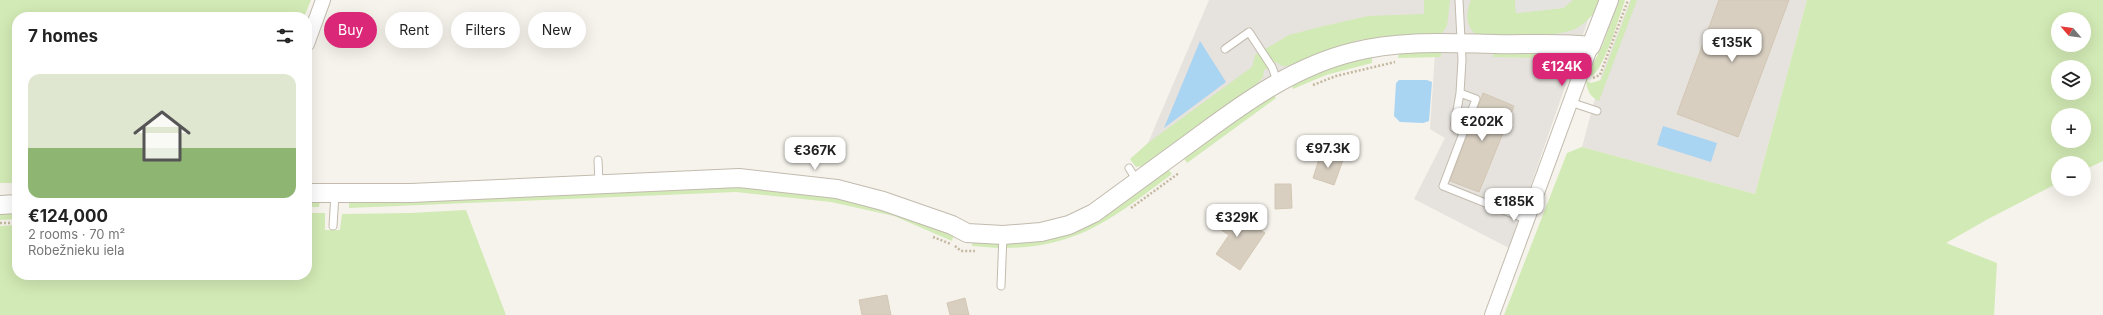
<!DOCTYPE html>
<meta charset="utf-8">
<style>
body{margin:0;font-family:Inter,sans-serif;background:#f2f2f2;color:#222;height:100vh;display:flex;flex-direction:column;font-size:15px;white-space:nowrap}
*{box-sizing:border-box;margin:0}
p{font-size:13px;color:#767676}
.icon{flex:none;width:22px;height:22px;fill:none;stroke:currentColor;stroke-width:2;stroke-linecap:round;stroke-linejoin:round}
.map{position:relative;flex:1;overflow:hidden}
.sheet{position:absolute;left:12px;top:12px;width:300px;height:268px;display:flex;flex-direction:column;background:#fff;border-radius:16px;box-shadow:0 4px 16px #0002}
.sheet>*{flex:none}
.banner{position:absolute;left:324px;top:12px;width:380px;height:36px;display:flex;gap:8px}
.needle{width:26px;rotate:298deg}
.controls{position:absolute;left:2051px;top:12px;display:grid;gap:8px}
.controls a{display:grid;place-items:center;width:40px;height:40px;border-radius:50%;background:#fff;box-shadow:0 4px 16px #0002;font-size:20px}
.price{position:absolute;translate:-50% -34px;padding:0 9px;border-radius:8px;background:#fff;color:#222;font-size:13px;line-height:26px;filter:drop-shadow(0 1px 2px #0008)}
.price::after{content:'';position:absolute;left:50%;top:24px;width:12px;height:9px;margin-left:-6px;background:inherit;clip-path:polygon(0 0,100% 0,50% 100%)}
.price.on{background:#db2777;color:#fff}
ul{padding:0;list-style:none}
li{display:grid;align-content:center;gap:8px;height:212px;padding:0 16px}
li span{display:grid;place-items:center;height:124px;border-radius:12px;color:#555}
li>.icon{margin-inline-start:auto}
span .icon{width:72px;height:72px;fill:#fffc;stroke-width:1}
li b{font-size:17px}
h2{display:flex;justify-content:space-between;align-items:center;height:48px;padding:0 16px;font-size:17px}
.tag{padding:0 14px;border-radius:18px;background:#fff;box-shadow:0 4px 16px #0002;font-size:14px;line-height:36px}
.tag.on{background:#db2777;color:#fff}
.map>svg:first-child{display:block}
.industrial{fill:#e6e2dd}
.green{fill:#d2eab5;fill-rule:evenodd}
.parking{fill:#e5e3e0}
.water{fill:#a9d4f2}
.building{fill:#d8cfc1;stroke:#d3c7b4}
.lines{fill:none;stroke-linecap:round;stroke-linejoin:round}
.service-casing{stroke:#c2bbae;stroke-width:9}
.minor-casing{stroke:#c2bbae;stroke-width:16}
.tertiary-casing{stroke:#c2bbae;stroke-width:20}
.path{stroke:#c4b79f;stroke-width:2.5;stroke-dasharray:2 2;stroke-linecap:butt}
.service{stroke:#fff;stroke-width:7}
.minor{stroke:#fff;stroke-width:14}
.tertiary{stroke:#fff;stroke-width:18}
</style>
<div class="map">
<svg width="2103" height="315" viewBox="0 0 2103 315">
<rect width="100%" height="100%" fill="#f6f3ec"/>
<path class="industrial" d="M1209 0H1595L1509 248 1414 199 1445 138 1430 129 1436 37 1344 48 1285 68 1259 84 1151 162 1148 143Z
M1630 0H1807L1755 194 1582 147 1601 76Z"/>
<path class="green" d="M0 0H311L304 17H17V183H0Z
M1424 0H1450L1447 26 1442 33 1436 35H1412L1358 40 1288 66H1282L1276 62 1272 67 1264 70 1263 77 1257 84 1142 166 1136 167 1130 159 1148 143 1252 67 1255 55 1289 35 1324 26 1368 16 1424 14Z
M1471 0H1515L1516 13 1563 8 1573 0H1601C1597 12 1586 23 1575 29 1554 38 1504 36 1480 37 1465 28 1465 15 1471 0Z
M1619 0H1625C1620 15 1604 69 1592 76L1588 74 1603 44Z
M1631 0H1637L1599 101C1590 97 1587 90 1586 81L1591 83 1601 80Z
M1807 0H2103V161L2084 170V163H2058V183L1988 219 1946 243 1997 263 1994 315H1504L1567 153 1582 147 1755 194ZM2058 19H2084V45H2058ZM2058 67H2084V93H2058ZM2058 115H2084V141H2058Z
M1441 51V57L1398 58 1399 53Z
M1493 51 1563 54 1570 56 1574 66 1573 69 1545 58 1493 57Z
M1372 56V63L1326 75 1293 89 1291 84 1333 67Z
M1273 93 1276 98 1187 163 1183 157Z
M1168 169 1172 174C1115 216 1081 247 1006 248L1007 242H1024Z
M741 185 850 199 954 234 952 241 894 216 831 202 736 192 349 208V201Z
M307 200 320 201 319 207H307Z
M466 210 506 315H0V226L17 225V275H307V213H325V230H340L342 214 411 213Z
M17 213V219L0 220V214Z
M973 240 998 242V248L972 246Z"/>
<path class="parking" d="M1524 0H1573L1563 8 1516 13 1515 1Z"/>
<path class="water" d="M1200 41 1226 82 1164 128Z
M1427 80 1432 82 1429 121 1423 123 1400 122 1394 116 1396 83 1399 80Z
M1663 126 1717 143 1711 162 1657 145Z"/>
<path class="building" d="M1719 0H1789L1738 137 1677 114Z
M1483 93 1514 106 1479 192 1450 181Z
M1321 153 1343 160 1334 185 1313 178Z
M1275 184H1291L1292 208 1275 209Z
M1224 206 1265 233 1240 270 1216 254 1229 235 1212 224Z
M887 295 891 315H862L859 300Z
M965 298 969 315H950L947 303Z"/>
<g class="lines">
<g class="service-casing">
<path id="service" d="M1459 0 1462 60 1460 93 1454 128 1463 131
M1225 49 1249 32 1272 67 1278 83
M1460 93 1476 99 1443 186 1528 220
M1570 102 1597 111
M598 160 599 183
M1129 168 1137 181
M333 226 335 194
M1001 286 1003 235"/>
</g>
<g class="minor-casing">
<path id="minor" d="M307 44 323 0
M1492 315 1591 46"/>
</g>
<g class="tertiary-casing">
<path id="tertiary" d="M307 193H411L739 178 837 189 883 201 952 225 967 233 1003 235 1041 232 1069 225 1094 213C1130 187 1166 160 1202 134 1248 100 1296 66 1353 52 1399 40 1448 43 1495 44 1527 45 1559 42 1591 46L1609 0
M0 205 17 204"/>
</g>
<path class="path" d="M1540 61 1567 70
M1593 78 1600 75 1628 0
M1313 85 1336 76 1395 62
M1131 208 1179 173
M0 223H17
M933 237 951 244
M955 246 961 251H975"/>
<use href="#service" class="service"/>
<use href="#minor" class="minor"/>
<use href="#tertiary" class="tertiary"/>
</g>
</svg>
<div class="controls">
<a><svg class="needle" viewBox="-14 -14 28 28"><path d="M0-13l5 13h-10z" fill="#e53935"/><path d="M0 13l5-13h-10z" fill="#767676"/></svg></a>
<a><svg class="icon" aria-label="layers" viewBox="0 0 24 24"><path d="M12 4l9 5-9 5-9-5zM3 14l9 5 9-5"/></svg></a>
<a>+</a>
<a>−</a>
</div>
<b class="price" style="left:1732px;top:63px">€135K</b>
<b class="price on" style="left:1562px;top:87px">€124K</b>
<b class="price" style="left:1482px;top:142px">€202K</b>
<b class="price" style="left:1328px;top:169px">€97.3K</b>
<b class="price" style="left:815px;top:171px">€367K</b>
<b class="price" style="left:1514px;top:222px">€185K</b>
<b class="price" style="left:1237px;top:238px">€329K</b>
<div class="banner">
<a class="tag on">Buy</a>
<a class="tag">Rent</a>
<a class="tag">Filters</a>
<a class="tag">New</a>
</div>
<section class="sheet">
<h2>7 homes<svg class="icon" aria-label="filters" viewBox="0 0 24 24"><path d="M4 7h16M4 17h16"/><circle cx="9" cy="7" r="2"/><circle cx="15" cy="17" r="2"/></svg></h2>
<ul>
<li><span style="background:linear-gradient(#dfe7d0 60%,#8fb573 0)"><svg class="icon" aria-label="home" viewBox="0 0 24 24"><path d="M3 11l9-7 9 7M6 9v11h12V9"/></svg></span><div><b>€124,000</b><p>2 rooms · 70 m²</p><p>Robežnieku iela</p></div></li>
</ul>
</section>
</div>
